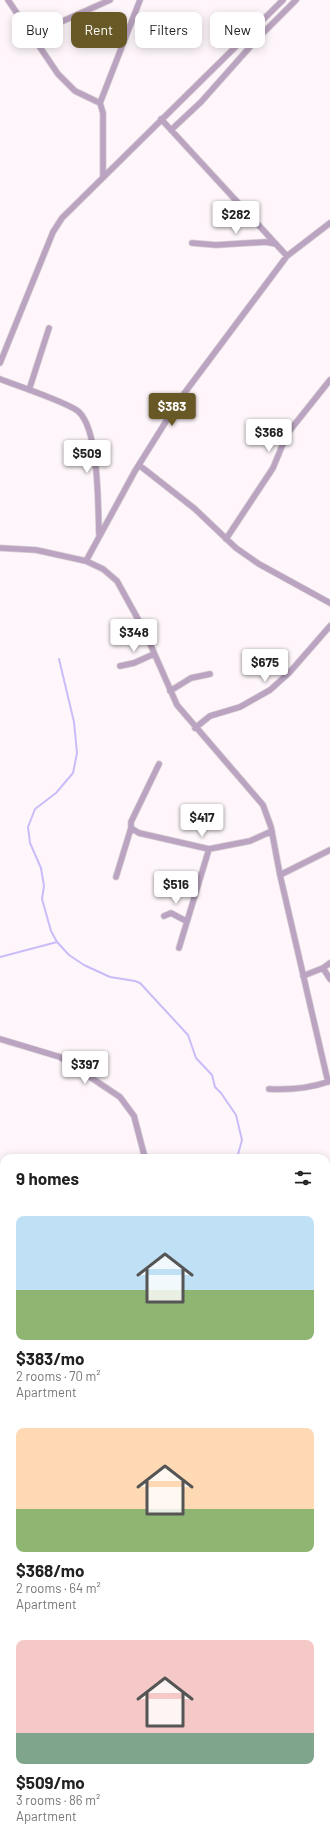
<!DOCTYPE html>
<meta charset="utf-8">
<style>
body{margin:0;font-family:Barlow,sans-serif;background:#f6f6f6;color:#222;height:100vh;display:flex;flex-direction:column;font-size:15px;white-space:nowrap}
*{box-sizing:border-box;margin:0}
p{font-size:13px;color:#767676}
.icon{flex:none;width:22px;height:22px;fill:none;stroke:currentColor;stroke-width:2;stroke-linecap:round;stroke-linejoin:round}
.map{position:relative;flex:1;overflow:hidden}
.drawer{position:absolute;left:0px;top:1154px;width:330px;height:692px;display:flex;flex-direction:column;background:#fff;border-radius:12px 12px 0 0;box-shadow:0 2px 10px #0003}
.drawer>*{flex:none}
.hud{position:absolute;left:12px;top:12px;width:306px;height:36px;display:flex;gap:8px}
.price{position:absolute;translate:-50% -34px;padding:0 9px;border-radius:4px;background:#fff;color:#222;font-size:13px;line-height:26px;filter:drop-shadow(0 1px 2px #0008)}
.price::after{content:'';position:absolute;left:50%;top:24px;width:12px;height:9px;margin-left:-6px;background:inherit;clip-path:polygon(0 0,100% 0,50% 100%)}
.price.on{background:#675825;color:#fff}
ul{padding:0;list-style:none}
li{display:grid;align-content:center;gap:8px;height:212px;padding:0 16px}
li span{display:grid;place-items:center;height:124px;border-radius:8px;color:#555}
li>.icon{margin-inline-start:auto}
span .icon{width:72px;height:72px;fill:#fffc;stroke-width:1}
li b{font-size:17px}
h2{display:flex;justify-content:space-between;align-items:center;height:48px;padding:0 16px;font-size:17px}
.chip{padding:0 14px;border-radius:8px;background:#fff;box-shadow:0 2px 10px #0003;font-size:14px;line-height:36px}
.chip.on{background:#675825;color:#fff}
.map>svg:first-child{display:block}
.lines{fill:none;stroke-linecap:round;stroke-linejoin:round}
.stream{stroke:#ccbbf9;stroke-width:2}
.street-casing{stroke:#d8d0d4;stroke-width:7}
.street{stroke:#bba4c1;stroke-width:5.5}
</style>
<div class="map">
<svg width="330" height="1846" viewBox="0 0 330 1846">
<rect width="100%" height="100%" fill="#fef6fa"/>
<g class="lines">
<path class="stream" d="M59 659 74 722 77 753 73 773 56 793 35 809 28 827 30 843 41 868 44 886 42 899 51 931 57 942 69 955 84 965 110 977 135 981 140 983 188 1035 196 1058 212 1075 215 1087 221 1093 236 1115 242 1140 237 1158
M0 957 57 942
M326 1222H330
M0 1620 4 1617"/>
<g class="street-casing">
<path id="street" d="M8 0 58 74 75 91 100 103
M23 24 40 26 54 25 110 0
M161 119 287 256
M171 130 201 102 257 39 296 0
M103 176V113L100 103 140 0
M192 243 216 245 266 242 276 244
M0 363 53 232 62 218 283 0
M0 379C15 385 70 403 79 412 99 431 98 506 99 534
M29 390 49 328
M139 465 195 509 236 548 259 564 330 603
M226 539 273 468 287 434 330 380
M0 548 36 550 86 561 135 471 180 399 287 256 330 223
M86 561 103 569 117 581 144 630 177 705 263 805 271 827 280 875
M120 666 134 663 154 654
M170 691 191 678 210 674
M195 728 210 716 240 707 270 690 289 673 330 626
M131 828 139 833 209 849 250 841 272 831
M116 877 131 828V822L159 764
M164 916 171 913 186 921
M179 948 209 849
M323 968 330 979
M303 976 323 968 330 963
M0 1039 60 1057 120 1097 134 1116 145 1158
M328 1082 280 875 330 850
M269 1089C289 1090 311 1088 330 1081
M0 1278 4 1280
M326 1335 330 1334
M0 1438 4 1439
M326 1688 330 1690
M180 1846 182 1842"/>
</g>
<use href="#street" class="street"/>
</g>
</svg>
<b class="price" style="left:236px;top:235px">$282</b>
<b class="price on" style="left:172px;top:427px">$383</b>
<b class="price" style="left:269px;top:453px">$368</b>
<b class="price" style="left:87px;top:474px">$509</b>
<b class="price" style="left:134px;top:653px">$348</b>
<b class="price" style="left:265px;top:683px">$675</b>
<b class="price" style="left:202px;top:838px">$417</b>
<b class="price" style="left:176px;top:905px">$516</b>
<b class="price" style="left:85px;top:1085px">$397</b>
<div class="hud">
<a class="chip">Buy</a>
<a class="chip on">Rent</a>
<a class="chip">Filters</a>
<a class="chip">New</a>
</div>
<section class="drawer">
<h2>9 homes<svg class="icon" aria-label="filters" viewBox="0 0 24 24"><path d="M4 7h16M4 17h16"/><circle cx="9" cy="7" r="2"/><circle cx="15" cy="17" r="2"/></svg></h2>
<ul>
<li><span style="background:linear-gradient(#bfe0f5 60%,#8fb573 0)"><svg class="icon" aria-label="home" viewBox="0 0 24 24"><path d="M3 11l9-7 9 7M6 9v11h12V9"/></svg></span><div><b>$383/mo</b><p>2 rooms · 70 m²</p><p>Apartment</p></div></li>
<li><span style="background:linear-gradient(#ffd9b3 65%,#8fb573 0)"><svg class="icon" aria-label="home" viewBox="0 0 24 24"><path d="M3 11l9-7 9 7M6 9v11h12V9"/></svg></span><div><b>$368/mo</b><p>2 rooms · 64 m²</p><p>Apartment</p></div></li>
<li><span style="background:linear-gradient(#f6c9c9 75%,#7fa58c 0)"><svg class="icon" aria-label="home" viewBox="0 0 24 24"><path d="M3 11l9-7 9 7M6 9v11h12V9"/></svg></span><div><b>$509/mo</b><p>3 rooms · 86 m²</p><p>Apartment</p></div></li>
</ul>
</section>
</div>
